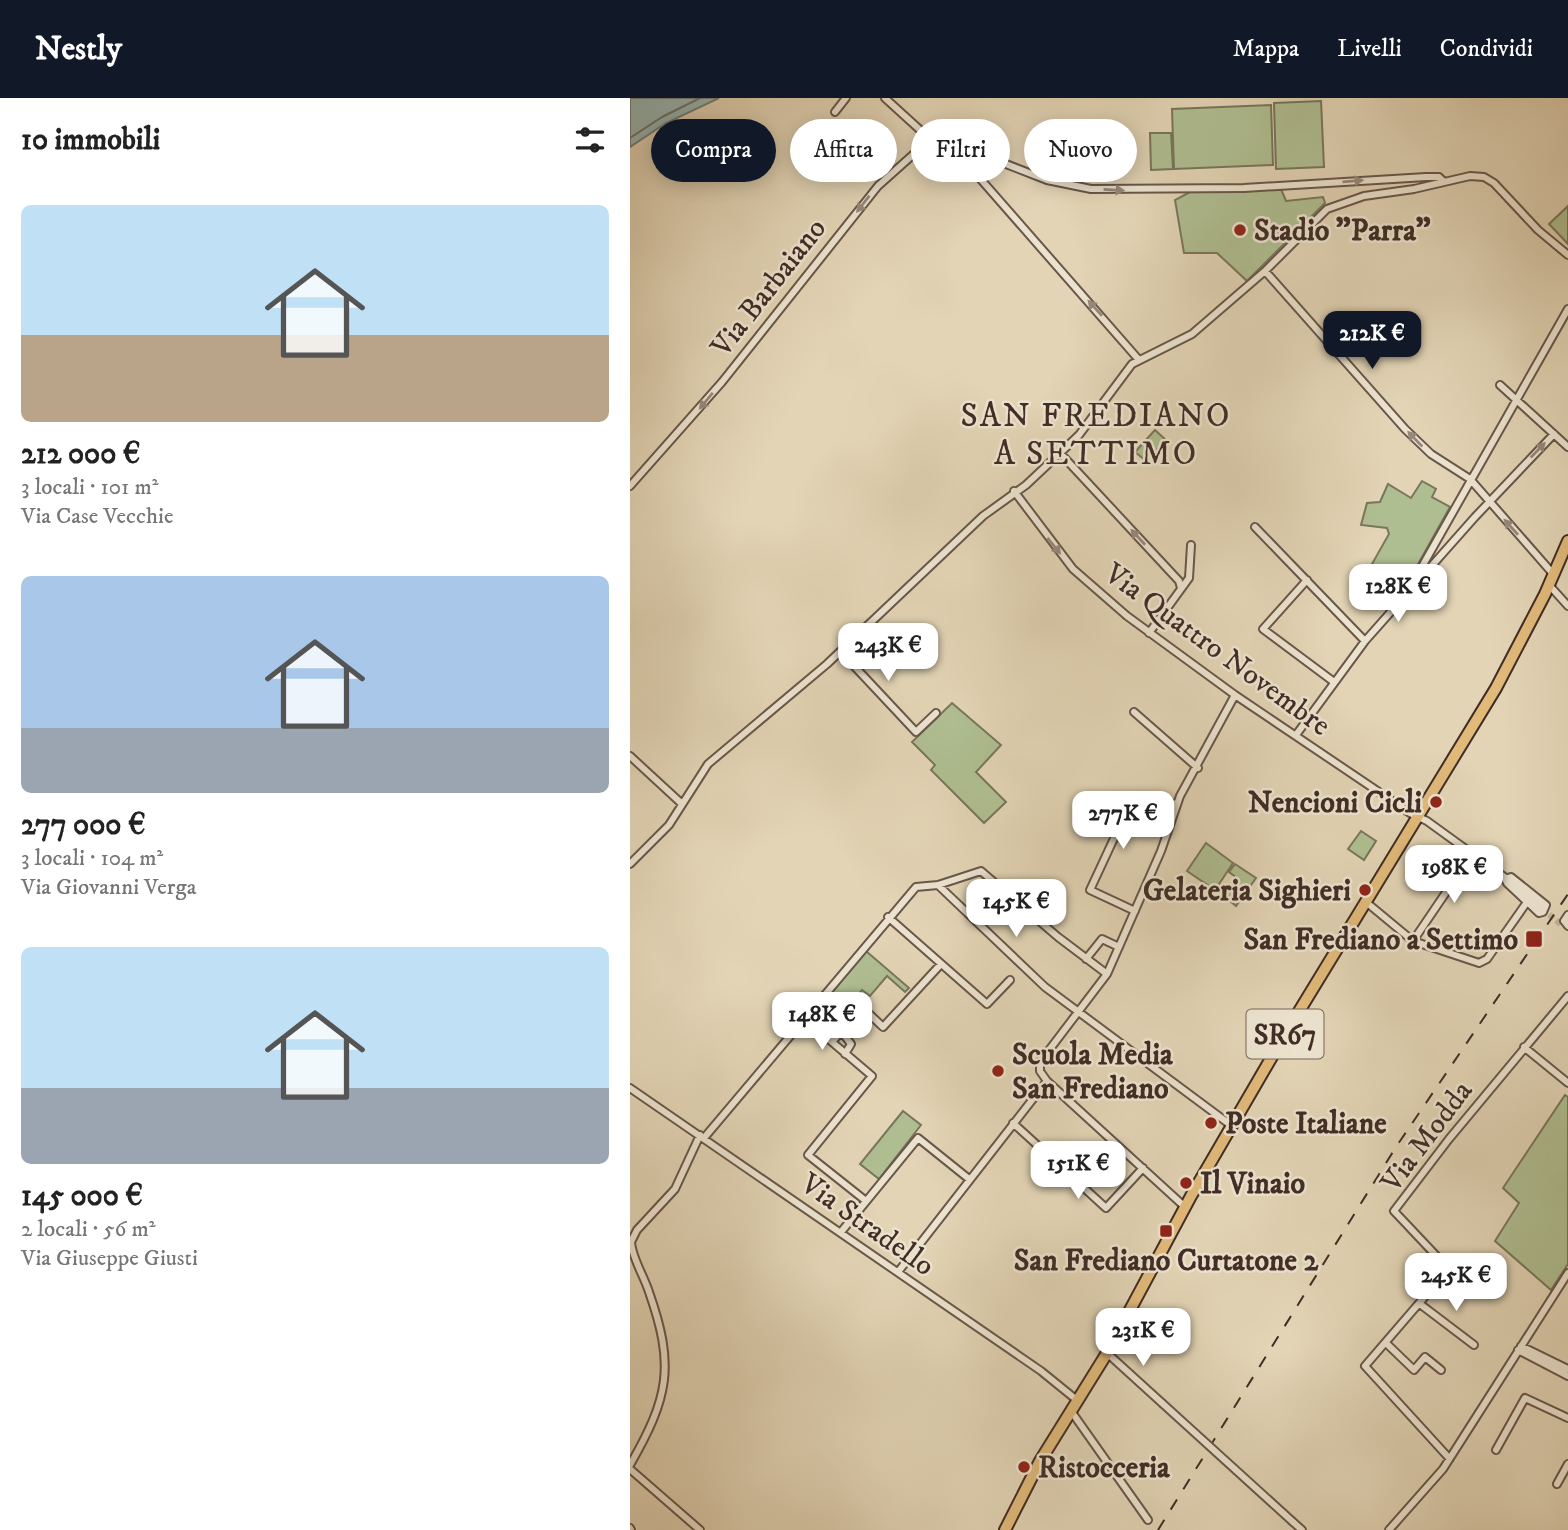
<!DOCTYPE html>
<html lang="it">
<meta charset="utf-8">
<style>
body{margin:0;font-family:"IM FELL DW Pica",serif;background:#f6f6f6;color:#222;height:100vh;display:flex;flex-direction:column;font-size:26px;white-space:nowrap}
*{box-sizing:border-box;margin:0}
p{font-size:23px;color:#767676}
.icon{flex:none;width:38px;height:38px;fill:none;stroke:currentColor;stroke-width:2;stroke-linecap:round;stroke-linejoin:round}
.map{position:relative;flex:1;overflow:hidden}
.panel{display:flex;flex-direction:column;background:#fff;width:630px}
.panel>*{flex:none}
.guide{position:absolute;left:21px;top:21px;width:665px;height:63px;display:flex;gap:14px}
.price{position:absolute;translate:-50% -60px;padding:0 16px;border-radius:14px;background:#fff;color:#222;font-size:23px;line-height:46px;filter:drop-shadow(0 2px 4px #0008)}
.price::after{content:'';position:absolute;left:50%;top:42px;width:21px;height:16px;margin-left:-10px;background:inherit;clip-path:polygon(0 0,100% 0,50% 100%)}
.price.on{background:#111827;color:#fff}
ul{padding:0;list-style:none}
li{display:grid;align-content:center;gap:14px;height:371px;padding:0 21px}
li span{display:grid;place-items:center;height:217px;border-radius:10px;color:#555}
li>.icon{margin-inline-start:auto}
span .icon{width:126px;height:126px;fill:#fffc;stroke-width:1}
li b{font-size:30px}
h2{display:flex;justify-content:space-between;align-items:center;height:84px;padding:0 21px;font-size:30px}
.pill{padding:0 24px;border-radius:32px;background:#fff;box-shadow:0 4px 18px #0003;font-size:24px;line-height:63px}
.pill.on{background:#111827;color:#fff}
header{display:flex;align-items:center;gap:42px;box-sizing:border-box;height:98px;padding:0 35px;background:#111827;color:#fff}
header strong{font-size:33px}
nav{display:flex;gap:38px;margin-inline-start:auto;font-size:24px}
main{display:flex;flex:1;min-height:0}
.map>svg:first-child{display:block}
.green{fill:#afbe91;stroke:#78765c;stroke-width:2}
.water{fill:#96b7b5;stroke:#74807c;stroke-width:2}
.lines{fill:none;stroke-linecap:round;stroke-linejoin:round}
.shore{stroke:#6b726e;stroke-width:2}
.minor-tunnel{stroke:#c2b398;stroke-width:6;stroke-dasharray:6 3;stroke-linecap:butt}
.minor-casing{stroke:#68574a;stroke-width:10}
.primary-casing{stroke:#402d26;stroke-width:14}
.minor{stroke:#ece3cf;stroke-width:6}
.primary{stroke:#e1ba7a;stroke-width:10}
.rail{stroke:#402d26;stroke-width:2;stroke-dasharray:12 12;stroke-linecap:butt}
.minor-bridge-casing{stroke:#68574a;stroke-width:10;stroke-linecap:butt}
.minor-bridge{stroke:#ece3cf;stroke-width:6}
.oneway{fill:#96887a}
.poi-dot{fill:#8f2418;stroke:#ece3cf;stroke-width:2.5}
.labels{text-anchor:middle;stroke-width:5;stroke-linejoin:round;paint-order:stroke}
.shield{fill:#ece3cf;stroke:#746459;stroke-width:2}
.shield-label{font-size:28px;font-weight:bold;fill:#402d26}
.poi-label{font-size:30px;font-weight:bold;fill:#402d26;stroke:#ece3cf;text-anchor:start}
.street-label{font-size:30px;fill:#402d26;stroke:#ece3cf}
.quarter-label{font-size:33px;letter-spacing:2px;fill:#402d26;stroke:#ece3cf}
</style>
<header>
<strong>Nestly</strong>
<nav><a>Mappa</a><a>Livelli</a><a>Condividi</a></nav>
</header>
<main>
<section class="panel">
<h2>10 immobili<svg class="icon" aria-label="filters" viewBox="0 0 24 24"><path d="M4 7h16M4 17h16"/><circle cx="9" cy="7" r="2"/><circle cx="15" cy="17" r="2"/></svg></h2>
<ul>
<li><span style="background:linear-gradient(#bfe0f5 60%,#b9a48a 0)"><svg class="icon" aria-label="home" viewBox="0 0 24 24"><path d="M3 11l9-7 9 7M6 9v11h12V9"/></svg></span><div><b>212 000 €</b><p>3 locali · 101 m²</p><p>Via Case Vecchie</p></div></li>
<li><span style="background:linear-gradient(#a9c7e8 70%,#9aa5b1 0)"><svg class="icon" aria-label="home" viewBox="0 0 24 24"><path d="M3 11l9-7 9 7M6 9v11h12V9"/></svg></span><div><b>277 000 €</b><p>3 locali · 104 m²</p><p>Via Giovanni Verga</p></div></li>
<li><span style="background:linear-gradient(#bfe0f5 65%,#9aa5b1 0)"><svg class="icon" aria-label="home" viewBox="0 0 24 24"><path d="M3 11l9-7 9 7M6 9v11h12V9"/></svg></span><div><b>145 000 €</b><p>2 locali · 56 m²</p><p>Via Giuseppe Giusti</p></div></li>
</ul>
</section>
<div class="map">
<svg width="938" height="1432" viewBox="0 0 938 1432">
<rect width="100%" height="100%" fill="#e2d4b5"/>
<filter id="stains"><feTurbulence type="fractalNoise" baseFrequency=".00286" numOctaves="4"/><feColorMatrix values="0 0 0 0 .2 0 0 0 0 .09 0 0 0 0 .02 0 0 0 .5 -.17"/></filter>
<radialGradient id="worn" r=".72"><stop offset=".6" stop-color="#630" stop-opacity="0"/><stop offset="1" stop-color="#630" stop-opacity=".3"/></radialGradient>
<path class="green" d="M691 3 694 69 646 71 644 5Z
M641 7 643 67 544 71 542 11Z
M520 35H541L543 71 521 72Z
M651 91 656 103 693 99 695 105 617 183 587 155H554L545 102 560 94Z
M938 108V146L919 126Z
M525 332 536 342 516 363 505 354Z
M792 383 806 391 802 399 820 409 778 484 760 475 756 483 738 473 759 436 757 430 731 427 737 405 750 404 758 386 781 400Z
M322 605 371 647 346 674 376 704 354 725 301 672 305 667 282 644Z
M731 733 746 743 734 762 718 751Z
M576 745 603 765 585 792 557 773Z
M605 766 626 780 606 808 594 798 607 780 599 774Z
M236 853 279 890 275 894 257 878 240 898 232 892 206 923 210 926 201 937 181 919Z
M935 997 938 999V1166L921 1192 865 1143 889 1105 873 1090Z
M273 1013 291 1027 249 1081 230 1066Z"/>
<path class="water" d="M0 0H89L36 25 0 49Z"/>
<g class="lines">
<path class="shore" d="M0 40 32 19 70 0"/>
<path class="minor-tunnel" d="M912 811 933 828"/>
<g class="minor-casing">
<path id="minor" d="M255 0 300 41 340 69 509 262
M205 14 216 0
M296 35 417 82 461 91 614 90 796 79H809L814 84
M635 173 775 331 801 356 840 381 924 477
M870 287 938 349
M430 355 549 483 551 490
M0 388 92 284 248 88 295 46 323 57
M384 393 443 471 497 518 605 597 780 715 797 723 884 786 912 811
M625 429 735 543
M785 481 938 211
M677 482 633 531 704 584
M919 487 938 508
M519 535 559 480 561 447
M211 554 286 634 306 615
M504 614 568 670
M666 637 735 543 845 419 924 336
M0 658 51 705
M0 766 39 727 78 666 197 566 353 418 396 387 430 355 449 337 502 266 562 236 635 173 697 111 734 98 784 91 840 78 854 79 864 85 908 132 938 157
M881 779 916 807 913 814 909 815 877 785 875 781Z
M308 787 415 889 602 1028
M736 804 783 843 849 865 857 861 897 804
M505 813 460 792 493 721 547 705
M938 817 934 823 938 828
M258 819 357 906 380 882
M783 843 842 756
M456 861 472 841 489 849
M174 920 202 944 232 909 253 929 311 866
M211 933 221 946 215 956
M202 944 242 978 178 1057 236 1103
M894 949 938 985
M417 983 555 1109
M0 990 411 1273 448 1303
M383 1025 476 1110 513 1070
M74 1040 286 789 308 787 351 773 428 839 477 876
M211 1134 288 1040 339 1081
M268 1174 417 983 410 973V964L477 876 531 753 550 698 605 597
M790 1206 844 1247
M756 1245 784 1272 795 1259 811 1272
M891 1248 938 1271
M888 1252 938 1278
M477 1255 532 1305
M441 1313 518 1422
M866 1352 895 1300 938 1320
M819 1360 735 1268 816 1174 814 1166 764 1113 819 1041 938 898
M0 1367C39 1299 45 1268 19 1194 14 1178 2 1160 1 1144L7 1132 45 1091 70 1037
M0 1371 70 1432
M927 1386 938 1366
M663 1424 672 1432
M0 1430 1 1432
M759 1432 813 1371 938 1175"/>
</g>
<g class="primary-casing">
<path id="primary" d="M375 1432 410 1363 477 1255 561 1098 654 938 866 590 915 496 938 443"/>
</g>
<use href="#minor" class="minor"/>
<use href="#primary" class="primary"/>
<path class="rail" d="M528 1432 766 1049 938 796"/>
<g class="minor-bridge-casing">
<path id="minor-bridge" d="M532 1305 663 1424"/>
</g>
<use href="#minor-bridge" class="minor-bridge"/>
</g>
<defs><path id="oneway-solid" d="M-6-.8H1V-3.2L6.5 0L1 3.2V.8H-6Z" transform="scale(1.75)"/></defs>
<g class="oneway">
<use href="#oneway-solid" transform="translate(723 83) rotate(-5)"/>
<use href="#oneway-solid" transform="translate(484 92) rotate(3)"/>
<use href="#oneway-solid" transform="translate(233 106) rotate(128)"/>
<use href="#oneway-solid" transform="translate(465 210) rotate(-132)"/>
<use href="#oneway-solid" transform="translate(76 303) rotate(130)"/>
<use href="#oneway-solid" transform="translate(785 341) rotate(-134)"/>
<use href="#oneway-solid" transform="translate(908 352) rotate(-46)"/>
<use href="#oneway-solid" transform="translate(881 429) rotate(-132)"/>
<use href="#oneway-solid" transform="translate(508 439) rotate(-133)"/>
<use href="#oneway-solid" transform="translate(424 448) rotate(51)"/>
</g>
<g class="poi-dot">
<circle cx="610" cy="132" r="7"/>
<circle cx="806" cy="704" r="7"/>
<circle cx="735" cy="792" r="7"/>
<rect x="895" y="832" width="18" height="18" rx="3.5"/>
<circle cx="368" cy="973" r="7"/>
<circle cx="581" cy="1025" r="7"/>
<circle cx="556" cy="1085" r="7"/>
<rect x="529" y="1126" width="14" height="14" rx="3.5"/>
<circle cx="394" cy="1369" r="7"/>
</g>
<g class="labels">
<rect class="shield" x="616.5" y="911.5" width="77" height="49" rx="5"/>
<g class="shield-label">
<text x="655" y="946">SR67</text>
</g>
<g class="poi-label">
<text x="624" y="142">Stadio "Parra"</text>
<text x="792" y="714" text-anchor="end">Nencioni Cicli</text>
<text x="721" y="802" text-anchor="end">Gelateria Sighieri</text>
<text x="888" y="851" text-anchor="end">San Frediano a Settimo</text>
<text x="382" y="966">Scuola Media<tspan x="382" dy="34">San Frediano</tspan></text>
<text x="595" y="1035">Poste Italiane</text>
<text x="570" y="1095">Il Vinaio</text>
<text x="536" y="1172" text-anchor="middle">San Frediano Curtatone 2</text>
<text x="408" y="1379">Ristocceria</text>
</g>
<g class="street-label">
<text transform="translate(138 189) rotate(-52)" y="10">Via Barbaiano</text>
<text transform="translate(588 551) rotate(36)" y="10">Via Quattro Novembre</text>
<text transform="translate(796 1038) rotate(-53)" y="10">Via Modda</text>
<text transform="translate(238 1126) rotate(35)" y="10">Via Stradello</text>
</g>
<g class="quarter-label">
<text x="466" y="328">SAN FREDIANO<tspan x="466" dy="38">A SETTIMO</tspan></text>
</g>
</g>
<rect width="100%" height="100%" filter="url(#stains)"/>
<rect width="100%" height="100%" fill="url(#worn)"/>
</svg>
<b class="price on" style="left:742px;top:273px">212K €</b>
<b class="price" style="left:768px;top:526px">128K €</b>
<b class="price" style="left:258px;top:585px">243K €</b>
<b class="price" style="left:493px;top:753px">277K €</b>
<b class="price" style="left:824px;top:807px">198K €</b>
<b class="price" style="left:386px;top:841px">145K €</b>
<b class="price" style="left:192px;top:954px">148K €</b>
<b class="price" style="left:448px;top:1103px">151K €</b>
<b class="price" style="left:826px;top:1215px">245K €</b>
<b class="price" style="left:513px;top:1270px">231K €</b>
<div class="guide">
<a class="pill on">Compra</a>
<a class="pill">Affitta</a>
<a class="pill">Filtri</a>
<a class="pill">Nuovo</a>
</div>
</div>
</main>
